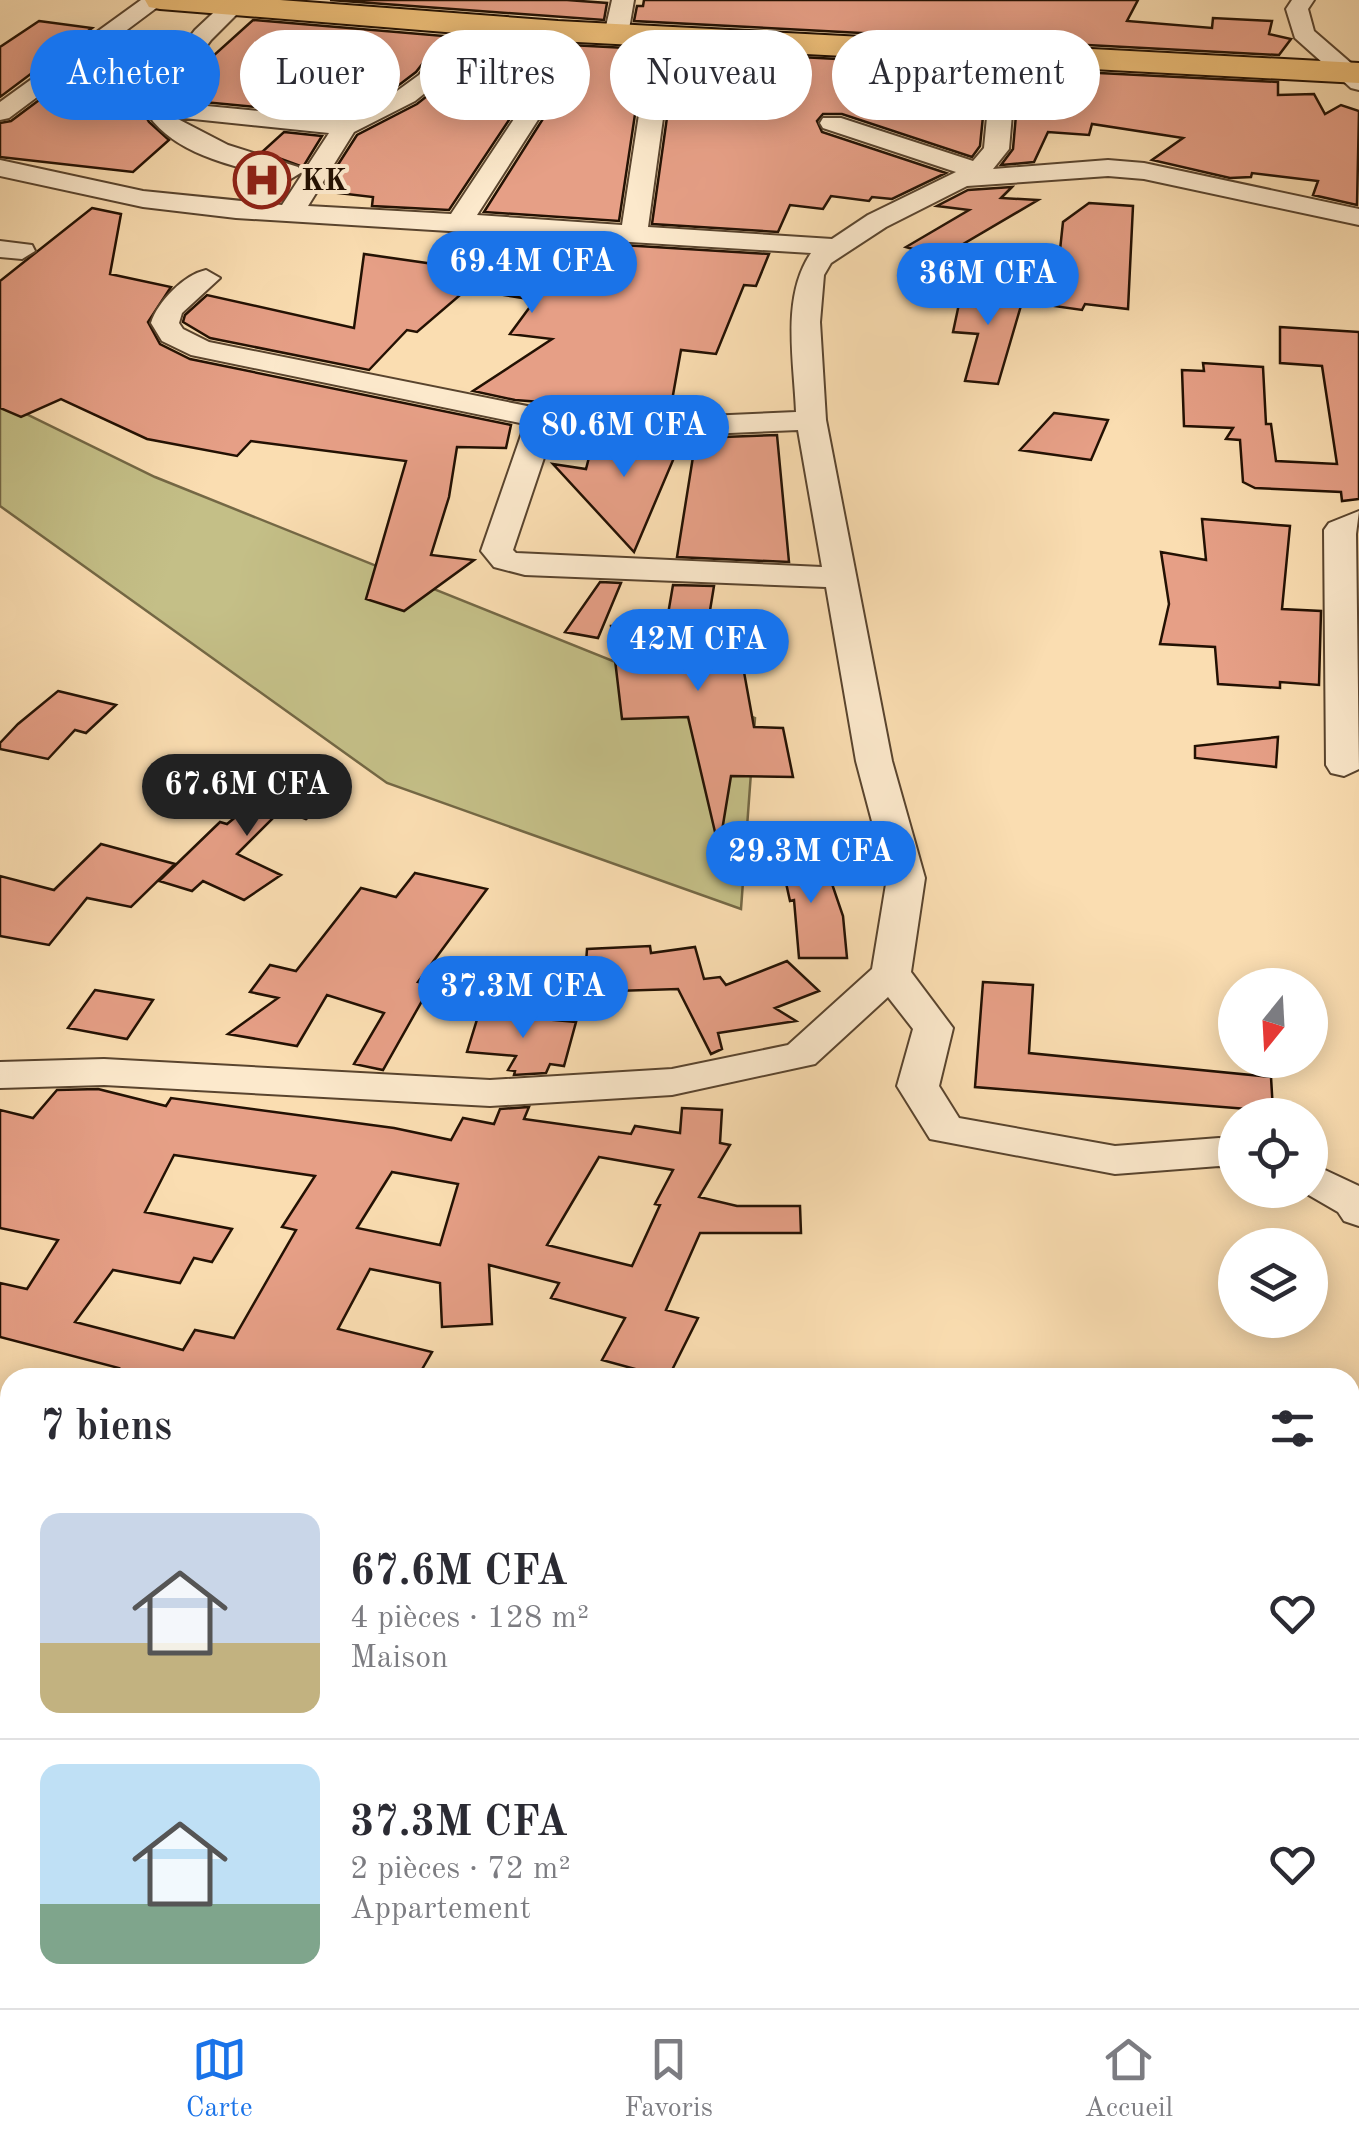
<!DOCTYPE html>
<html lang="fr">
<meta charset="utf-8">
<style>
body{margin:0;font-family:"Old Standard TT",serif;background:#f7f7f7;color:#2b2b33;height:100vh;display:flex;flex-direction:column;font-size:38px;white-space:nowrap}
*{box-sizing:border-box;margin:0}
p{font-size:32px;color:#7c7c81}
.icon{flex:none;width:55px;height:55px;fill:none;stroke:currentColor;stroke-width:2;stroke-linecap:round;stroke-linejoin:round}
.map{position:relative;flex:1;overflow:hidden}
.drawer{position:absolute;left:0px;top:1368px;width:1360px;height:642px;display:flex;flex-direction:column;background:#fff;border-radius:30px 30px 0 0;box-shadow:0 5px 25px #0003}
.drawer>*{flex:none}
.top-card{position:absolute;left:30px;top:30px;width:1300px;height:90px;display:flex;gap:20px}
.needle{width:65px;rotate:198deg}
.buttons{position:absolute;left:1218px;top:968px;display:grid;gap:20px}
.buttons a{display:grid;place-items:center;width:110px;height:110px;border-radius:50%;background:#fff;box-shadow:0 5px 25px #0003;font-size:50px}
.price{position:absolute;translate:-50% -85px;padding:0 22px;border-radius:35px;background:#1a73e8;color:#fff;font-size:32px;line-height:65px;filter:drop-shadow(0 2px 5px #0008)}
.price::after{content:'';position:absolute;left:50%;top:60px;width:30px;height:22px;margin-left:-15px;background:inherit;clip-path:polygon(0 0,100% 0,50% 100%)}
.price.selected{background:#222;color:#fff}
ul{padding:0;list-style:none}
li{display:flex;align-items:center;gap:30px;height:250px;padding:0 40px}
li+li{border-top:2px solid #e1e1e2}
li span{display:grid;place-items:center;flex:none;width:280px;height:200px;border-radius:20px;color:#555}
li>.icon{margin-inline-start:auto}
span .icon{width:120px;height:120px;fill:#fffc;stroke-width:1}
li b{font-size:42px}
h2{display:flex;justify-content:space-between;align-items:center;height:120px;padding:0 40px;font-size:42px}
.tag{padding:0 35px;border-radius:45px;background:#fff;box-shadow:0 5px 25px #0003;font-size:35px;line-height:90px}
.tag.selected{background:#1a73e8;color:#fff}
.tabs{display:flex;justify-content:space-around;align-items:center;height:140px;border-top:2px solid #e1e1e2;background:#fff;font-size:28px;color:#7c7c81}
.tabs a{display:grid;justify-items:center;gap:5px}
.tabs .selected{color:#1a73e8}
.map>svg:first-child{display:block}
.green{fill:#c4bf87;stroke:#746845;stroke-width:2.5}
.building{fill:#e69f86;stroke:#231103;stroke-width:2.5;fill-rule:evenodd}
.lines{fill:none;stroke-linecap:round;stroke-linejoin:round}
.minor-casing{stroke:#59442e;stroke-width:4}
.trunk-casing{stroke:#231103;stroke-width:4}
.minor{fill:#fce9cc;fill-rule:evenodd}
.trunk{fill:#edbe78;fill-rule:evenodd}
.labels{text-anchor:middle;stroke-width:8;stroke-linejoin:round;paint-order:stroke}
.far-poi-label{font-size:30px;font-weight:bold;fill:#231103;stroke:#fce9cc;text-anchor:start}
</style>
<div class="map">
<svg width="1359" height="2008" viewBox="0 0 1359 2008">
<rect width="100%" height="100%" fill="#faddb1"/>
<filter id="stains"><feTurbulence type="fractalNoise" baseFrequency=".002" numOctaves="4"/><feColorMatrix values="0 0 0 0 .2 0 0 0 0 .09 0 0 0 0 .02 0 0 0 .5 -.17"/></filter>
<radialGradient id="worn" r=".72"><stop offset=".6" stop-color="#630" stop-opacity="0"/><stop offset="1" stop-color="#630" stop-opacity=".3"/></radialGradient>
<path class="green" d="M0 401 155 477 755 718 741 909 387 783 0 506Z"/>
<path class="building" d="M330 0H567L607 3 604 20Z
M644 0H1138L1127 21 1212 28 1213 18 1272 21 1269 34 1291 39 1279 55 634 21 637 6H643Z
M253 20 444 36 416 72 395 88 340 115 172 99 196 66 201 67Z
M39 21 92 28 0 97V47Z
M475 38 539 43 523 99 449 210 372 206 373 197 321 191 357 135 417 104 437 88Z
M570 45 988 67 980 146 972 157 842 114H823L817 121 822 132 946 173 892 199 872 197 869 201 831 196 823 209 790 205 778 232 652 224 672 82 654 72 640 81 619 221 484 212 553 103Z
M98 56 165 63 138 103 149 122 169 140 133 172 0 157V123L11 121Z
M1020 69 1278 82V95L1314 94 1325 114 1341 105 1359 111 1357 205 1313 195 1318 181 1252 173 1251 177 1230 178 1152 160 1183 138 1092 124 1089 135 1048 132 1034 162 1001 165 1013 149Z
M284 132 322 136 303 167 262 152Z
M1012 187 1001 198 1038 200 941 257 906 247 969 210 937 206 968 190Z
M1089 203 1133 206 1128 309 1085 304 1082 310 1054 306 1063 222Z
M92 208 121 214 110 274 171 287 148 322 160 344 190 359 511 425 506 448 457 447 449 497 431 555 474 560 404 611 366 599 406 461 251 441 237 456 147 439 61 399 21 417 0 408V281Z
M474 236 769 254 756 286 744 285 716 354 681 350 670 412 515 400 473 391 552 339 510 334 535 300 467 289 417 332 407 330 369 370 210 338 183 322 185 315 207 295 354 328 364 254 469 269Z
M963 285 1025 292 998 384 965 381 978 334 953 332Z
M1280 327 1359 332V499L1342 501 1341 492 1255 488 1243 482 1240 440 1226 439 1233 428 1184 426 1182 370 1204 371 1203 363 1263 367 1266 424H1271L1276 461 1337 464 1322 366 1280 363Z
M1054 413 1108 420 1091 460 1020 450Z
M595 434 682 439 634 552 553 464 586 469Z
M777 435 789 562 677 557 696 438Z
M1202 519 1290 526 1282 609 1321 611 1319 685 1280 682V688L1218 684 1215 647 1160 644 1169 604 1161 552 1206 560Z
M600 582 621 583 598 638 565 632Z
M673 585 714 586 706 635 733 634 740 650 754 727 783 728 793 777 731 776 719 849 688 717 622 719 611 626H666Z
M58 691 116 705 86 733 75 730 48 759 0 749V743L18 724Z
M1278 737 1276 767 1195 758V746Z
M295 768 302 776 342 791 306 819 281 810 237 854 281 875 244 900 203 881 192 891 159 881 220 822 227 824Z
M101 844 175 864 131 907 87 898 49 945 0 936V876L54 890Z
M804 847 813 879 830 878 843 916 847 958H799L794 900 790 901 786 883 778 884 768 849Z
M415 873 487 889 418 982 431 985 383 1070 354 1064 384 1013 327 995 297 1046 228 1034 278 998 250 992 270 965 296 971 361 888 396 897Z
M650 946 651 953 695 947 704 979 720 977 726 985 787 961 819 991 775 1008 796 1021 718 1033 722 1049 711 1054 678 989 584 992 587 949Z
M983 982 1033 985 1029 1053 1271 1077 1273 1111 975 1087Z
M95 990 153 1000 127 1039 68 1028Z
M479 1013 576 1022 564 1066 550 1064 546 1073 514 1075 515 1071 508 1070 516 1056 467 1052Z
M98 1089 166 1106 171 1098 394 1128 451 1140 463 1118 494 1124 500 1109 529 1107 524 1119 631 1134 635 1126 680 1133 682 1108 722 1110 720 1143 730 1145 699 1197 737 1206H800L801 1233H700L666 1310 698 1318 668 1378 602 1360 625 1318 551 1298 559 1283 489 1265 492 1324 442 1327 440 1283 370 1269 338 1329 432 1352 417 1378H314L296 1373 294 1378H115L119 1368 0 1337V1283L27 1289 58 1240 0 1228V1110L33 1118 57 1090ZM174 1155 315 1176 282 1227 296 1230 234 1338 195 1330 183 1350 75 1322 113 1270 180 1283 194 1258 212 1262 232 1229 145 1212ZM599 1157 673 1170 655 1204 660 1205 632 1266 547 1245ZM392 1172 458 1184 440 1245 357 1228Z"/>
<g class="lines">
<g class="minor-casing">
<path id="minor" d="M141 0H167L9 118 0 120V102Z
M227 0H251L211 40 165 102 341 119 397 91 419 75 461 20H477L480 25 435 85 415 101 354 132 308 206 451 214 526 101 546 31 558 24 570 31 550 101 477 215 622 225 644 82 656 75 668 82 648 227 832 239 868 215 956 172 823 128 820 123 823 118H841L973 161 984 148 993 56 1005 49 1017 56 1009 149 993 169 1108 160 1144 163 1359 209V225L1144 179 1108 176 967 186 886 227 831 263 824 275 820 322 826 420 892 761 925 878 911 972 953 1028 939 1086 959 1118 1115 1146 1219 1138 1235 1141V1169L1219 1166 1115 1174 930 1139 897 1086 913 1029 888 997 815 1064 672 1095 490 1106 104 1085 0 1088V1062L104 1059 490 1080 672 1069 788 1045 872 969 887 878 856 761 826 587 525 575 494 567 481 551 525 424 191 355 162 341 151 323C158 301 184 275 206 270L220 278 182 313 179 323 183 329 209 342 542 409 684 417 796 412C794 360 781 297 811 253L236 218 143 207 0 176V160L143 191 282 205 329 133 174 117 228 145 298 167 302 172 289 180C238 167 162 154 141 101L195 30ZM554 428 684 435 798 430 822 567 516 553 513 550Z
M612 0H634L628 35 616 42 604 35Z
M1292 0H1314L1308 9 1314 31 1359 70V90L1351 88 1295 38 1286 9Z
M0 241 32 245 35 251 22 259 0 257Z
M1359 511 1356 534 1359 769 1344 776 1331 773 1326 765 1324 530 1329 523Z
M1310 1163 1359 1186V1226L1344 1221 1338 1212 1300 1190H1310Z
M0 1521 10 1524V1576L0 1573Z
M225 2000H283L279 2008H221Z
M853 2000H929L933 2008H857Z"/>
</g>
<g class="trunk-casing">
<path id="trunk" d="M145 0H280L558 21 1359 63V83L558 41 160 9 149 7Z"/>
</g>
<use href="#minor" class="minor"/>
<use href="#trunk" class="trunk"/>
</g>
<defs>
<g id="hospital-ring" transform="scale(2.875)"><circle r="9.5" fill="#fce9cc" stroke="#8f2418" stroke-width="1.5"/><path d="M-5-5h3v3.5h4V-5h3V5h-3V1.5h-4V5h-3Z" fill="#8f2418"/></g>
</defs>
<g fill-rule="evenodd">
<use href="#hospital-ring" x="262" y="180"/>
</g>
<g class="labels">
<g class="far-poi-label">
<text x="301" y="190">KK</text>
</g>
</g>
<rect width="100%" height="100%" filter="url(#stains)"/>
<rect width="100%" height="100%" fill="url(#worn)"/>
</svg>
<div class="buttons">
<a><svg class="needle" viewBox="-14 -14 28 28"><path d="M0-13l5 13h-10z" fill="#e53935"/><path d="M0 13l5-13h-10z" fill="#7c7c81"/></svg></a>
<a><svg class="icon" aria-label="locate" viewBox="0 0 24 24"><circle cx="12" cy="12" r="6"/><path d="M12 2v4M12 18v4M2 12h4M18 12h4"/></svg></a>
<a><svg class="icon" aria-label="layers" viewBox="0 0 24 24"><path d="M12 4l9 5-9 5-9-5zM3 14l9 5 9-5"/></svg></a>
</div>
<b class="price" style="left:532px;top:316px">69.4M CFA</b>
<b class="price" style="left:988px;top:328px">36M CFA</b>
<b class="price" style="left:624px;top:480px">80.6M CFA</b>
<b class="price" style="left:698px;top:694px">42M CFA</b>
<b class="price selected" style="left:247px;top:839px">67.6M CFA</b>
<b class="price" style="left:811px;top:906px">29.3M CFA</b>
<b class="price" style="left:523px;top:1041px">37.3M CFA</b>
<div class="top-card">
<a class="tag selected">Acheter</a>
<a class="tag">Louer</a>
<a class="tag">Filtres</a>
<a class="tag">Nouveau</a>
<a class="tag">Appartement</a>
</div>
<section class="drawer">
<h2>7 biens<svg class="icon" aria-label="filters" viewBox="0 0 24 24"><path d="M4 7h16M4 17h16"/><circle cx="9" cy="7" r="2"/><circle cx="15" cy="17" r="2"/></svg></h2>
<ul>
<li><span style="background:linear-gradient(#c9d6e8 65%,#c2b280 0)"><svg class="icon" aria-label="home" viewBox="0 0 24 24"><path d="M3 11l9-7 9 7M6 9v11h12V9"/></svg></span><div><b>67.6M CFA</b><p>4 pièces · 128 m²</p><p>Maison</p></div><svg class="icon" aria-label="heart" viewBox="0 0 24 24"><path d="M12 20l-8-8c-3-5 5-10 8-4 3-6 11-1 8 4z"/></svg></li>
<li><span style="background:linear-gradient(#bfe0f5 70%,#7fa58c 0)"><svg class="icon" aria-label="home" viewBox="0 0 24 24"><path d="M3 11l9-7 9 7M6 9v11h12V9"/></svg></span><div><b>37.3M CFA</b><p>2 pièces · 72 m²</p><p>Appartement</p></div><svg class="icon" aria-label="heart" viewBox="0 0 24 24"><path d="M12 20l-8-8c-3-5 5-10 8-4 3-6 11-1 8 4z"/></svg></li>
</ul>
</section>
</div>
<nav class="tabs">
<a class="selected"><svg class="icon" aria-label="map" viewBox="0 0 24 24"><path d="M3 6l6-2 6 2 6-2v14l-6 2-6-2-6 2zM9 4v14M15 6v14"/></svg>Carte</a>
<a><svg class="icon" aria-label="saved" viewBox="0 0 24 24"><path d="M7 4h10v16l-5-4-5 4z"/></svg>Favoris</a>
<a><svg class="icon" aria-label="home" viewBox="0 0 24 24"><path d="M3 11l9-7 9 7M6 9v11h12V9"/></svg>Accueil</a>
</nav>
